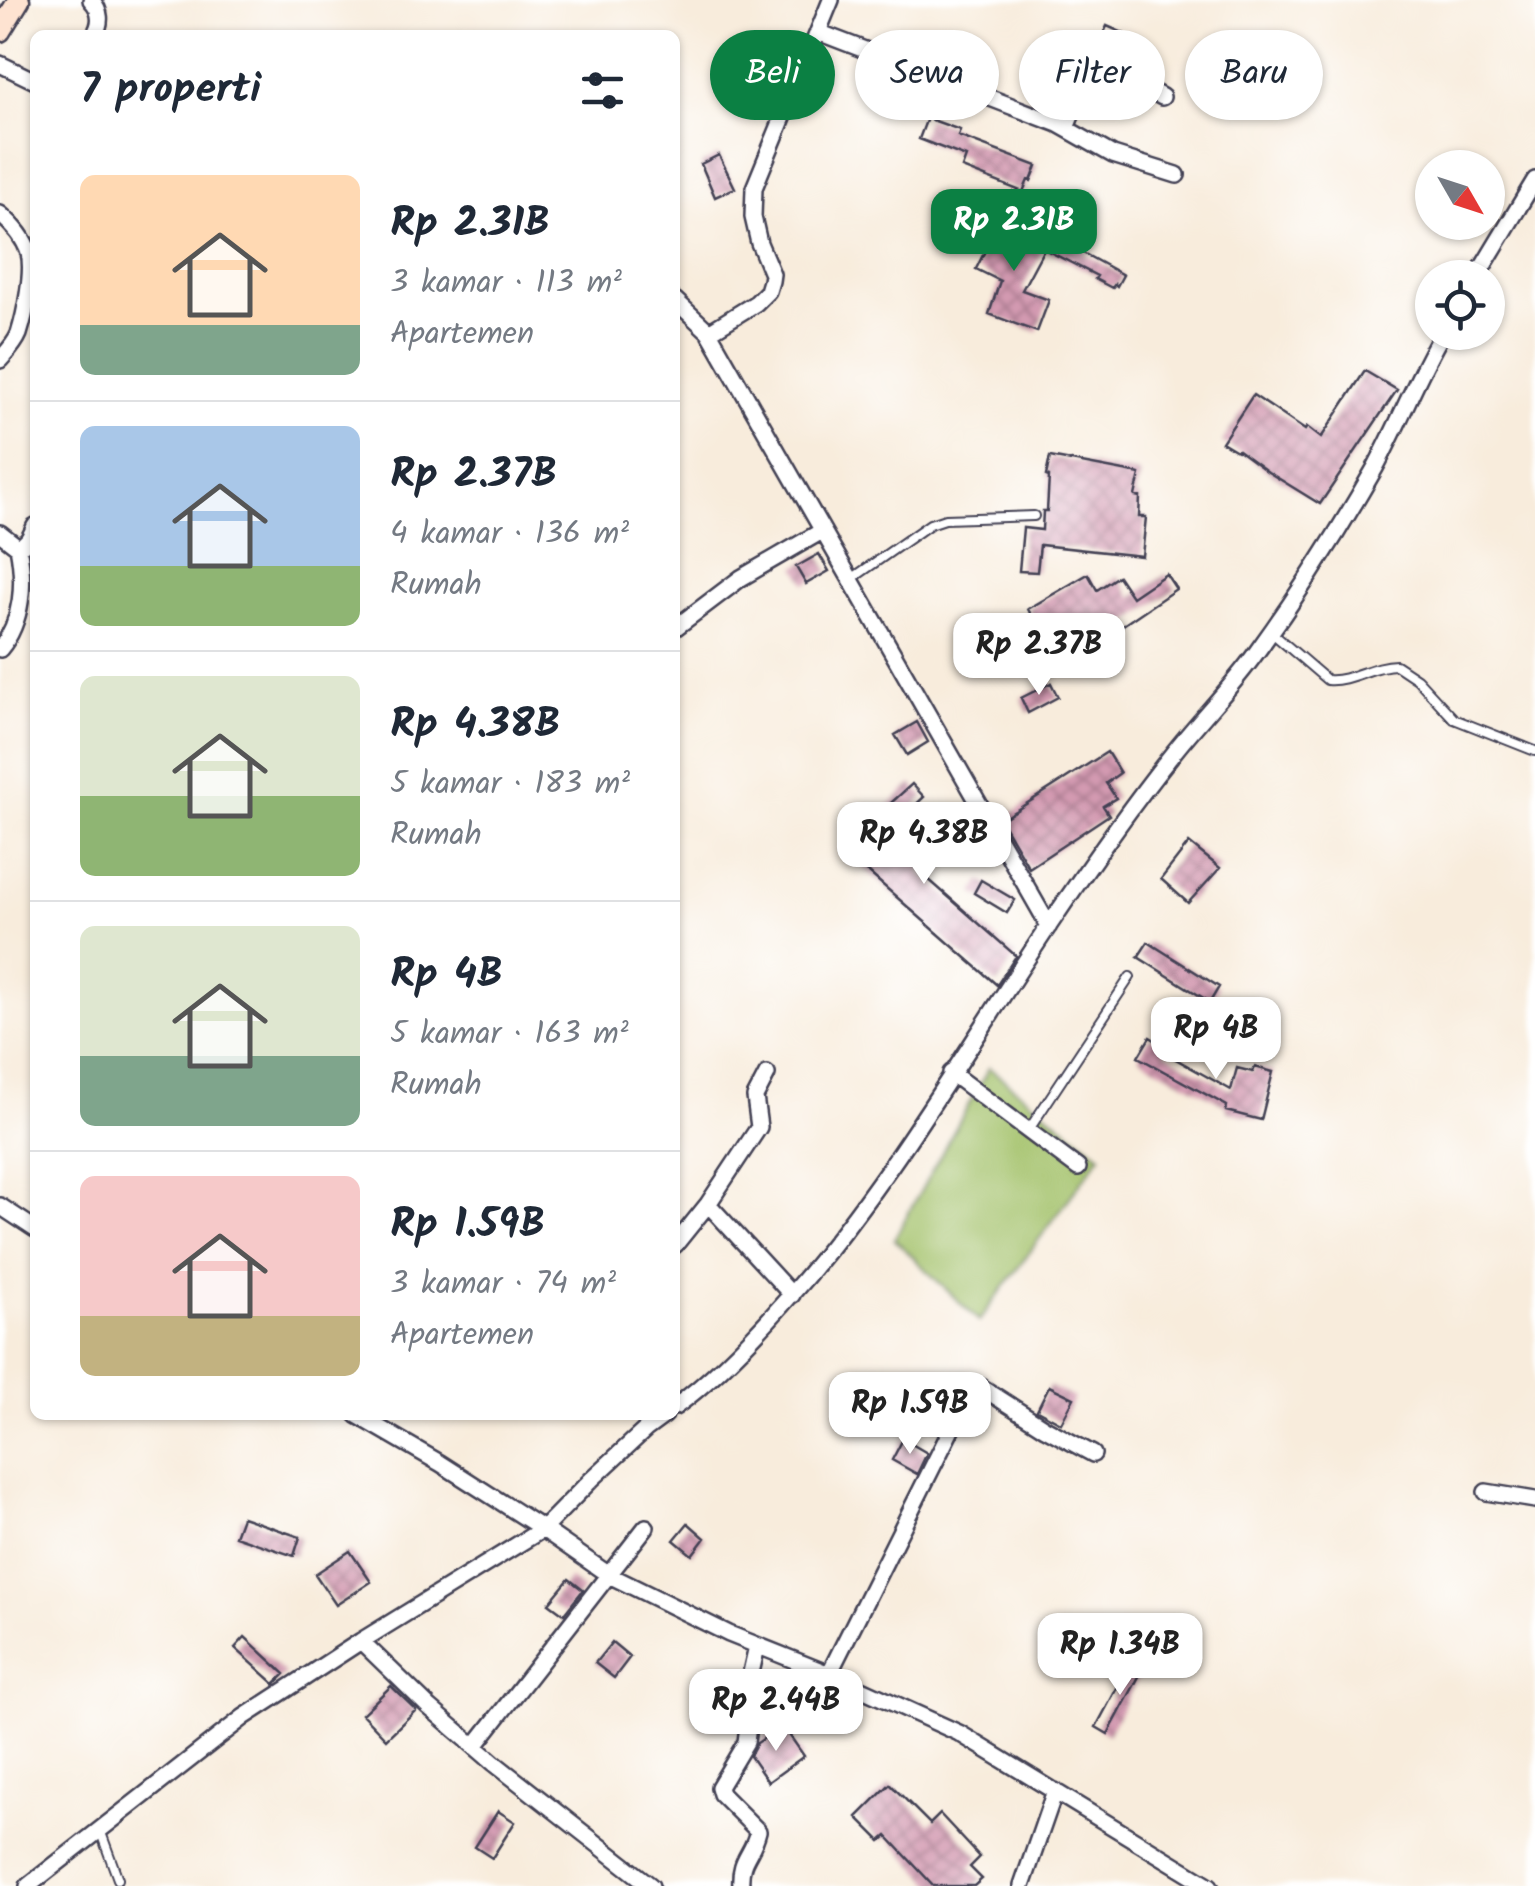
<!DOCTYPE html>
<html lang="id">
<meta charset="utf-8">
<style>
body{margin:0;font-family:Kalam,sans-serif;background:#f6f6f7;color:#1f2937;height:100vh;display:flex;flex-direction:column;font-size:38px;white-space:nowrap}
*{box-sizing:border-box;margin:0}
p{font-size:32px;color:#747a83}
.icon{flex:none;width:55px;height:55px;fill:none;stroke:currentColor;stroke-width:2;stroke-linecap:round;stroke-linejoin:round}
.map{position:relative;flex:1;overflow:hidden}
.side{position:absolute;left:30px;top:30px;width:650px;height:1390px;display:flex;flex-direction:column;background:#fff;border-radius:15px;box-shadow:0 2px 8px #0004}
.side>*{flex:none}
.top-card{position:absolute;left:710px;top:30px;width:675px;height:90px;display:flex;gap:20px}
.needle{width:65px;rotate:129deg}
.tools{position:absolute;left:1415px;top:150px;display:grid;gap:20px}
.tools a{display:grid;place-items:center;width:90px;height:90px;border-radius:50%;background:#fff;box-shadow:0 2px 8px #0004;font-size:50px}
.price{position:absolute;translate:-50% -85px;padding:0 22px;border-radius:20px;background:#fff;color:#222;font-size:32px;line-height:65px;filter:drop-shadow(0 2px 5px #0008)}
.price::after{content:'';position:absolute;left:50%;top:60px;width:30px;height:22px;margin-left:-15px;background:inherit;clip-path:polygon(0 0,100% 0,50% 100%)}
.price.current{background:#0b8043;color:#fff}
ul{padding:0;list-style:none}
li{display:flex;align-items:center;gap:30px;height:250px;padding:0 50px}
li+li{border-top:2px solid #e0e1e3}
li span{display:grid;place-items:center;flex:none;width:280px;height:200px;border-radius:15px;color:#555}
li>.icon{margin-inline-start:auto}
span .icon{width:120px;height:120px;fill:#fffc;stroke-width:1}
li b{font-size:42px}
h2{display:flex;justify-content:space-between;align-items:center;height:120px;padding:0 50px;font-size:42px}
.pill{padding:0 35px;border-radius:45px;background:#fff;box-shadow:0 2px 8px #0004;font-size:35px;line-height:90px}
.pill.current{background:#0b8043;color:#fff}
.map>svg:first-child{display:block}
.grass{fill:#a3c169;stroke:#627252;stroke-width:2.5}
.building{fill:url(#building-cross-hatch)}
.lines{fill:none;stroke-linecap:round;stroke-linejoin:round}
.lane-casing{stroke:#424053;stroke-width:12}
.street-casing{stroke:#424053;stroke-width:20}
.secondary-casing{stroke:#424053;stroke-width:25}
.lane{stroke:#fff;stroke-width:8}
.street{stroke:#fff;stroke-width:15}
.secondary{stroke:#fee3d1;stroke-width:20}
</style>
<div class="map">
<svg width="1535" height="1886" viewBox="0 0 1535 1886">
<defs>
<pattern id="building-cross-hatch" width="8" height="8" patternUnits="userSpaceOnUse" patternTransform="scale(2.5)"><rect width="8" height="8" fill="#d39ab1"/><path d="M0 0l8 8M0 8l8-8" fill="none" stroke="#ab7d91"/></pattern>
</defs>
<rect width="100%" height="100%" fill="#fff"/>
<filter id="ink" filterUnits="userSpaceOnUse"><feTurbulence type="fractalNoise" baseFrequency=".01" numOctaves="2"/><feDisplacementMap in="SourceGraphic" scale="20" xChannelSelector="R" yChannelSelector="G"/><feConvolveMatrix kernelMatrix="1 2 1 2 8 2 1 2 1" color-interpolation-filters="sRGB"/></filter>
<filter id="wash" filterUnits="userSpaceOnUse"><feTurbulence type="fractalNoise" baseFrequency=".0048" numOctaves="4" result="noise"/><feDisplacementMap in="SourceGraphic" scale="40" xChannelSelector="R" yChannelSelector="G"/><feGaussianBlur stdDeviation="2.25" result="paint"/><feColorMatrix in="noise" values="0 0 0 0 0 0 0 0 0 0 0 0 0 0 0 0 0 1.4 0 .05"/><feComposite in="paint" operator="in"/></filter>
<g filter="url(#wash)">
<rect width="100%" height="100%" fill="#f8ecdc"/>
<path class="grass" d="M989 1068 1101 1155 979 1321 894 1239Z"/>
<g id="blocks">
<path class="building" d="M1107 26 1123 33 1120 40 1141 46 1134 68 1097 49Z
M927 118 960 130 958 136 1037 166 1031 181 1028 180 1023 192 962 168 966 157 919 139Z
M719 155 735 188 715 197 701 164Z
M1006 209 1019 215 1013 228 1046 245 1022 290 1049 300 1037 332 989 314 1000 281 976 269Z
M1058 227 1088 242 1083 253 1123 275 1117 286 1115 284 1112 288 1095 279 1097 276 1046 250Z
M1365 371 1397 390 1320 504 1268 472 1238 450 1237 451 1222 442 1253 395 1305 430 1307 427 1321 438Z
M1050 457 1140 474 1135 496 1140 497 1139 517H1146L1142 556 1040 545 1037 572 1019 571 1023 528 1042 530 1043 511H1047L1049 477 1046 476Z
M819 554 829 571 806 584 796 567Z
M1088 574 1097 590 1118 576 1132 597 1166 574 1176 589 1073 659 1058 637 1051 642 1038 622 1036 624 1028 609Z
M1051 683 1058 697 1028 713 1021 698Z
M917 722 928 742 907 755 895 735Z
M1107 752 1120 773 1106 783 1116 798 1103 806 1109 815 1029 868 1001 820Z
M912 784 924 797 893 826 930 856 919 871 1016 956 997 985 844 851 863 828Z
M1189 843 1220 868 1188 903 1161 879Z
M981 880 1015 900 1007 913 974 893Z
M1148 942 1219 987 1210 1002 1138 957Z
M1150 1037 1168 1048 1165 1053 1231 1090 1237 1068 1253 1072 1255 1067 1273 1072 1261 1120 1226 1111 1227 1106 1138 1057Z
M914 1381 946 1392 940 1408 908 1397Z
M1049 1386 1074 1398 1061 1423 1037 1410Z
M903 1439 927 1453 917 1474 892 1460Z
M242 1517 300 1537 294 1556 235 1536Z
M688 1523 705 1538 692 1555 674 1540Z
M350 1551 371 1582 336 1605 315 1574Z
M569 1579 583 1590 564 1614 549 1603Z
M245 1637 285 1674 275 1684 235 1648Z
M612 1642 630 1657 614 1678 595 1663Z
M1131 1662 1143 1669 1108 1734 1096 1727Z
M391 1686 416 1710 386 1739 362 1714Z
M783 1726 804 1756 768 1782 750 1756 757 1743Z
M890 1784 930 1824 940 1814 980 1857 970 1867 982 1879 974 1886H934L887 1836 881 1841 857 1817Z
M498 1811 515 1822 492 1858 475 1847Z"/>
</g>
</g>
<g filter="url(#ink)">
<use href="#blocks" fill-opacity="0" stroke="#424053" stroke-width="2.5"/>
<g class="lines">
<g class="lane-casing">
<path id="lane" d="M850 580 930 524 945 519 1034 516
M1271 632 1327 680C1351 682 1371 665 1396 665L1417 679 1454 719 1535 751
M1028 1131 1130 977
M100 1830 118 1879"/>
</g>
<g class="street-casing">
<path id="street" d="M91 0C101 10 102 23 94 35
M818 32 1058 124 1113 155 1177 175
M0 64 35 81
M1066 128C1072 115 1086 69 1100 66 1103 65 1106 67 1108 67L1162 97
M0 214C13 225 24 237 29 253 34 272 25 315 19 334 15 344 7 352 0 360
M1476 278 1535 180
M675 300 709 332 1049 926
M709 332 756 303 768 291 771 281 772 274 759 243 753 217 754 188 831 0
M0 533 18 547C28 544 31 535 35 526
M675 628 741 578 822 531
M0 649C23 621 25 582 18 547
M951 1073 1078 1168
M708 1204 792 1295
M0 1206 35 1229
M675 1245 708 1204 759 1127 755 1097 767 1074
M675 1407C717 1376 755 1336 789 1297 890 1183 965 1050 1050 924 1089 866 1129 808 1174 752 1200 719 1231 688 1256 653 1299 594 1339 531 1375 468 1399 424 1417 376 1443 332
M357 1415 440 1463 543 1529 609 1575 729 1634 829 1674 959 1733 1210 1886
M1486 1492 1535 1500
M361 1641 429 1707 494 1763 651 1886
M829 1674 971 1390 976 1387H981L1045 1428 1093 1454
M475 1746 646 1527
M28 1886 244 1717 361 1641 543 1529 592 1479 646 1429 665 1415
M741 1886C739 1858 752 1856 758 1831L721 1794 719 1787 746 1742 749 1718 746 1695 757 1646
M1022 1886 1055 1791"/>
</g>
<g class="secondary-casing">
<path id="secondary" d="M0 31 19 0"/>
</g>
<use href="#lane" class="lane"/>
<use href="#street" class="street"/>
<use href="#secondary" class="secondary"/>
</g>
</g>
</svg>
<div class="tools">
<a><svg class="needle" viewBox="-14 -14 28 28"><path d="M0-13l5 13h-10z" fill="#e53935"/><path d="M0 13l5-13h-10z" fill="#747a83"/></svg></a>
<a><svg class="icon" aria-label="locate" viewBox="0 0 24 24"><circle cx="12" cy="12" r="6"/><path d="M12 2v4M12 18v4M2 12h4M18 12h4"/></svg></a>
</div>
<b class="price current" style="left:1014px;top:274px">Rp 2.31B</b>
<b class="price" style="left:1039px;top:698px">Rp 2.37B</b>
<b class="price" style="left:924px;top:887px">Rp 4.38B</b>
<b class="price" style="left:1216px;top:1082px">Rp 4B</b>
<b class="price" style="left:910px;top:1457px">Rp 1.59B</b>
<b class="price" style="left:1120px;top:1698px">Rp 1.34B</b>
<b class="price" style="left:776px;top:1754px">Rp 2.44B</b>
<div class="top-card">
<a class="pill current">Beli</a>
<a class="pill">Sewa</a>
<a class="pill">Filter</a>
<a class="pill">Baru</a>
</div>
<section class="side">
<h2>7 properti<svg class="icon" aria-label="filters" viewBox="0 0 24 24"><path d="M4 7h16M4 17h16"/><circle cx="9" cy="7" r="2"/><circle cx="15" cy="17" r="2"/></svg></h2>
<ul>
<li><span style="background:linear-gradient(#ffd9b3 75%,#7fa58c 0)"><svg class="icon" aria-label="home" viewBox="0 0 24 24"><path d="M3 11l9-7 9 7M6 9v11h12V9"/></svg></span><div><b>Rp 2.31B</b><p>3 kamar · 113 m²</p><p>Apartemen</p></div></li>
<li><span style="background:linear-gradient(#a9c7e8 70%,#8fb573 0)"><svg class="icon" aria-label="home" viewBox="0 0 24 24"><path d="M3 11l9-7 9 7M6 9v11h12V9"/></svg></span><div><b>Rp 2.37B</b><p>4 kamar · 136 m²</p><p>Rumah</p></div></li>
<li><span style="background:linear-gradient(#dfe7d0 60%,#8fb573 0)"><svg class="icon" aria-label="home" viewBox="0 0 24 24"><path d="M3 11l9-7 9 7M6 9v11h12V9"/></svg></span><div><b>Rp 4.38B</b><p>5 kamar · 183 m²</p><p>Rumah</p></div></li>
<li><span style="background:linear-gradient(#dfe7d0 65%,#7fa58c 0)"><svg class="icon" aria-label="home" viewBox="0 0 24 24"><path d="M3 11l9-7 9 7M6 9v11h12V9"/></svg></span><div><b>Rp 4B</b><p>5 kamar · 163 m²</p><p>Rumah</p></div></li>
<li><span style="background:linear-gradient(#f6c9c9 70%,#c2b280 0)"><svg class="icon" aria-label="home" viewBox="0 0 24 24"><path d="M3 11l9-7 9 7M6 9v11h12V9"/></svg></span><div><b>Rp 1.59B</b><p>3 kamar · 74 m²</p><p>Apartemen</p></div></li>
</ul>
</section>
</div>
